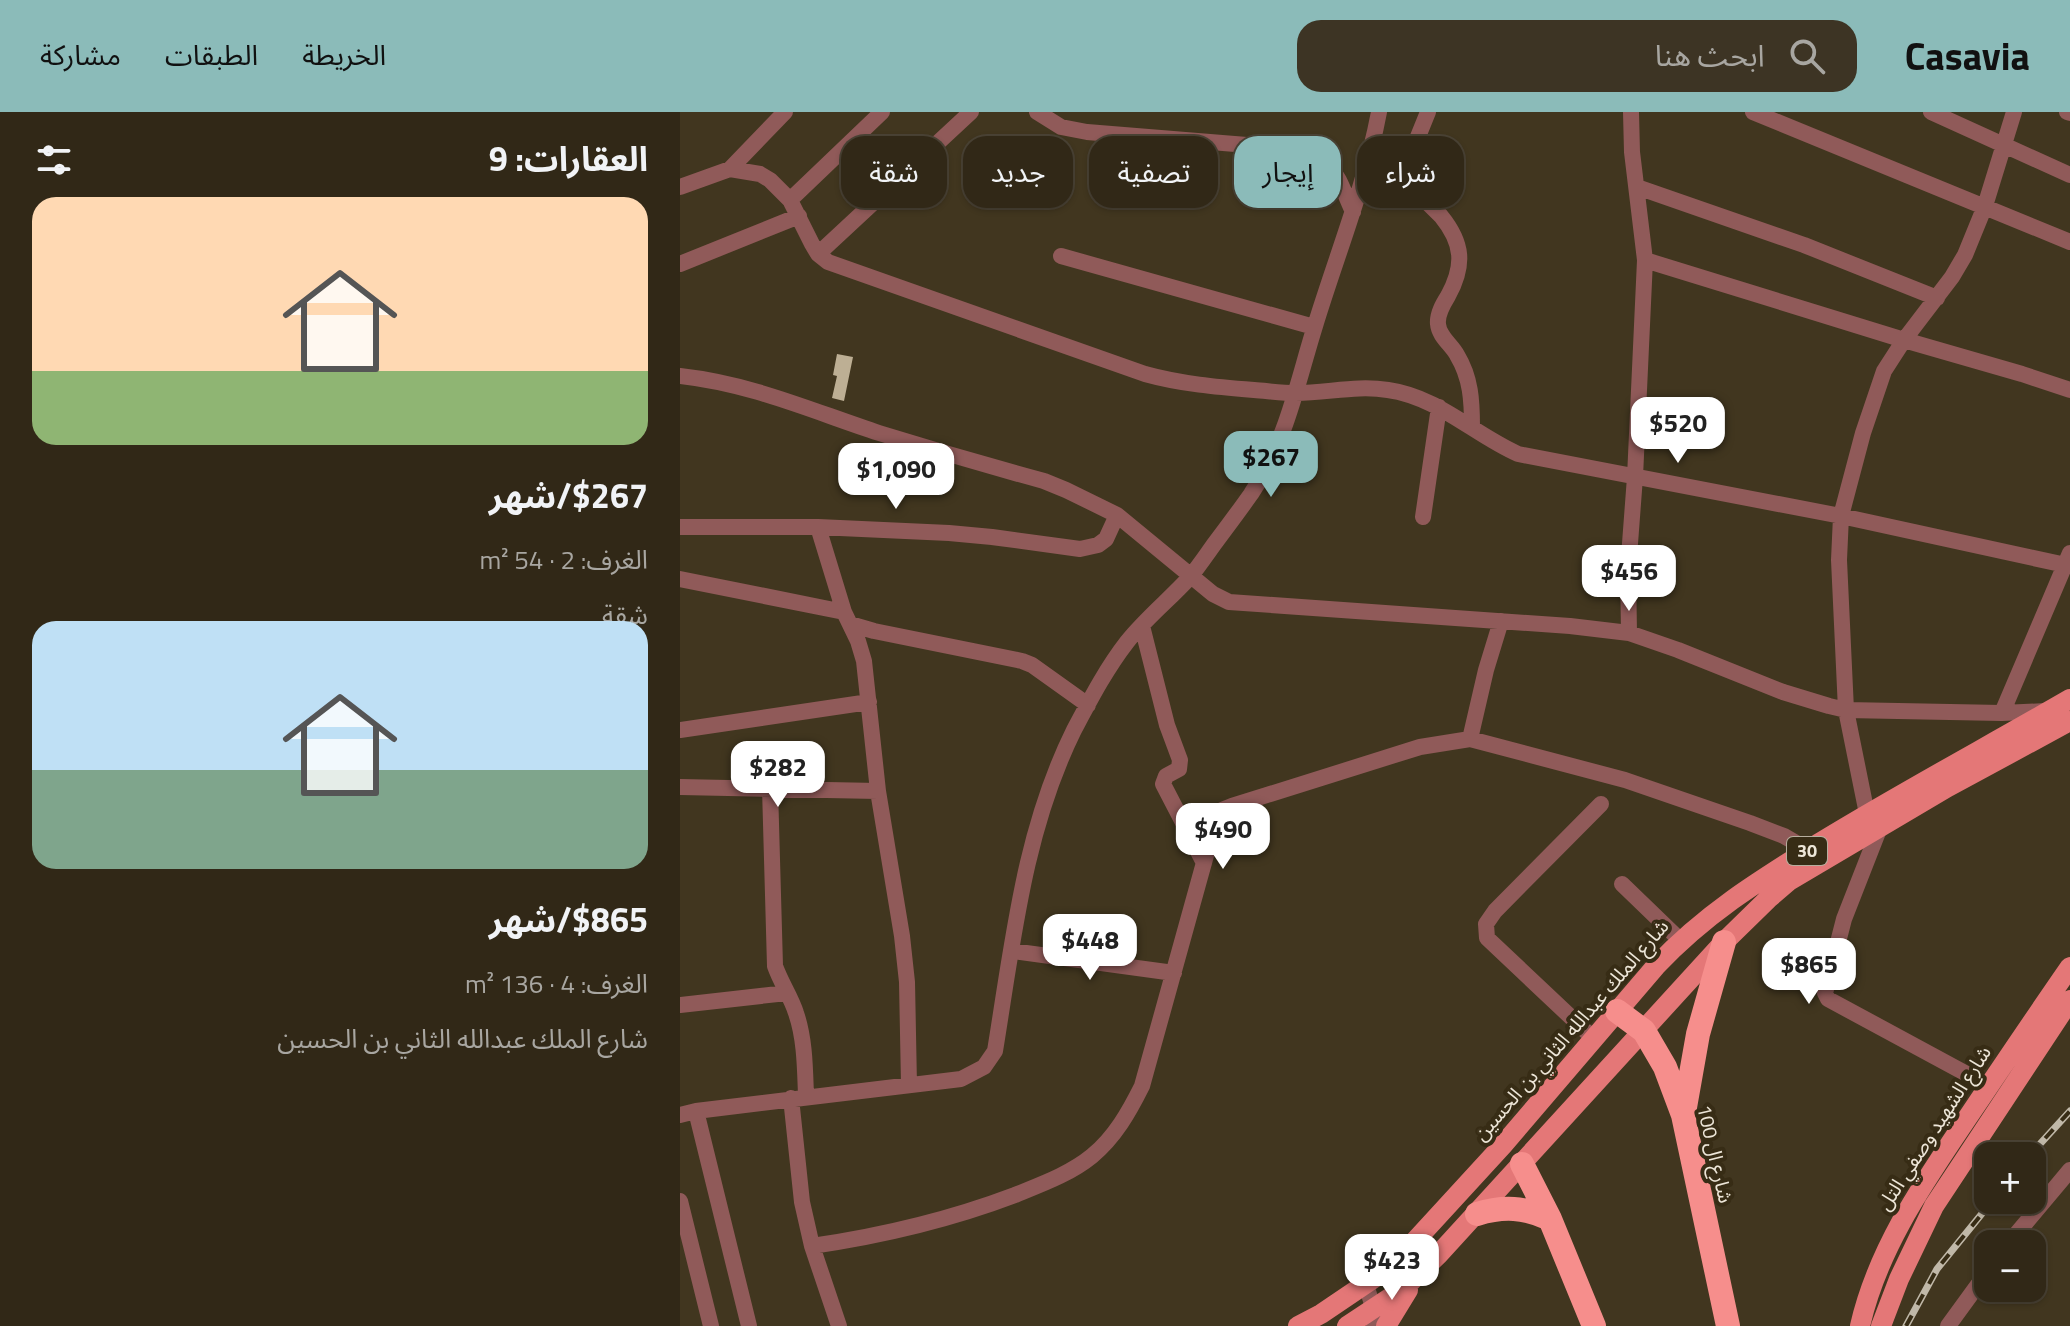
<!DOCTYPE html>
<html lang="ar">
<meta charset="utf-8">
<style>
body{margin:0;font-family:"Titillium Web","Noto Sans Arabic",sans-serif;background:#3d3424;color:#f1f3f6;direction:rtl;height:100vh;display:flex;flex-direction:column;font-size:30px;white-space:nowrap}
*{box-sizing:border-box;margin:0}
p{font-size:26px;color:#a8a6a1}
.icon{flex:none;width:44px;height:44px;fill:none;stroke:currentColor;stroke-width:2;stroke-linecap:round;stroke-linejoin:round}
.map{position:relative;flex:1;overflow:hidden;direction:ltr}
.panel{display:flex;flex-direction:column;background:#312817;width:680px}
.panel>*{flex:none}
.top-card{position:absolute;left:24px;top:24px;width:760px;height:72px;direction:rtl;display:flex;gap:16px}
.fabs{position:absolute;left:1294px;top:1030px;display:grid;gap:16px}
.fabs a{display:grid;place-items:center;width:72px;height:72px;border-radius:16px;background:#312817;box-shadow:0 2px 6px #0004,0 0 0 2px #4c4436;font-size:40px}
.price{position:absolute;translate:-50% -68px;padding:0 18px;border-radius:16px;background:#fff;color:#222;font-size:26px;line-height:52px;filter:drop-shadow(0 2px 4px #0008)}
.price::after{content:'';position:absolute;left:50%;top:48px;width:24px;height:18px;margin-left:-12px;background:inherit;clip-path:polygon(0 0,100% 0,50% 100%)}
.price.on{background:#8bbbb9;color:#111}
ul{padding:0;list-style:none}
li{display:grid;align-content:center;gap:16px;height:424px;padding:0 32px}
li span{display:grid;place-items:center;height:248px;border-radius:24px;color:#555}
li>.icon{margin-inline-start:auto}
span .icon{width:144px;height:144px;fill:#fffc;stroke-width:1}
li b{font-size:34px}
h2{display:flex;justify-content:space-between;align-items:center;height:96px;padding:0 32px;font-size:34px}
.chip{padding:0 28px;border-radius:24px;background:#312817;box-shadow:0 2px 6px #0004,0 0 0 2px #4c4436;font-size:28px;line-height:72px}
.chip.on{background:#8bbbb9;color:#111}
header{display:flex;align-items:center;gap:48px;box-sizing:border-box;height:112px;padding:0 40px;background:#8bbbb9;color:#111}
header strong{font-size:38px}
nav{display:flex;gap:44px;margin-inline-start:auto;font-size:28px}
.search{width:560px;height:72px;background:#3d3424;display:flex;align-items:center;gap:20px;box-sizing:border-box;padding:0 28px;border-radius:24px;color:#a8a6a1;font-size:30px}
main{display:flex;flex:1;min-height:0}
.map>svg:first-child{display:block}
.building{fill:#bdaf94}
.lines{fill:none;stroke-linecap:round;stroke-linejoin:round}
.minor{stroke:#905a59;stroke-width:16}
.major{stroke:#e47777;stroke-width:20}
.highway{stroke:#f68e8c;stroke-width:24}
.rail-casing{stroke:#c0b8a8;stroke-width:7}
.rail{stroke:#372c15;stroke-width:4;stroke-dasharray:12;stroke-linecap:butt}
.labels{text-anchor:middle;stroke-width:8;stroke-linejoin:round;paint-order:stroke}
.shield{fill:#372c15;stroke:#b6ae9e;stroke-width:2}
.shield-label{font-size:18px;font-weight:bold;fill:#ede6d8}
.street-label{font-size:20px;fill:#ede6d8;stroke:#372c15}
</style>
<header>
<strong>Casavia</strong>
<div class="search"><svg class="icon" aria-label="search" viewBox="0 0 24 24"><circle cx="10" cy="10" r="6"/><path d="M15 15l6 6"/></svg>ابحث هنا</div>
<nav><a>الخريطة</a><a>الطبقات</a><a>مشاركة</a></nav>
</header>
<main>
<div class="map">
<svg width="1390" height="1214" viewBox="0 0 1390 1214">
<rect width="100%" height="100%" fill="#41361f"/>
<path class="building" d="M157 242 173 245 164 289 152 286 157 264 153 263Z"/>
<g class="lines">
<path class="minor" d="M357 0 381 15 407 20 616 37C658 51 656 63 673 100
M1073 0 1390 130
M1251 0 1390 63
M1387 0 1390 1
M692 36 761 104C783 131 785 153 768 184 763 192 757 202 758 212 759 225 772 233 777 243 791 266 792 289 792 315
M50 57 105 0
M718 60 731 42 748 0
M0 75 50 57 80 62 90 68 110 88 132 132 138 142 148 150 465 262C501 272 537 275 574 278 588 279 602 281 616 281 648 281 676 273 708 278 758 285 793 322 838 342L1161 404 1390 454
M957 75 1124 133 1257 186
M110 88 202 0
M138 142 291 0
M381 144 634 215
M965 148 1224 228 1342 262 1390 278
M0 152 119 104
M0 264C72 272 132 299 199 321 254 338 309 354 364 369L386 378 437 403 533 482 549 490 890 514 949 521 998 538 1103 580 1149 594 1166 598 1322 601 1366 599
M743 405 759 295
M0 415H138L269 421 312 425 400 437 418 433 426 427 437 403
M138 415 164 500 178 529 184 549 198 679 222 824 227 870 229 973
M0 467 164 500
M170 512 194 519 342 549 352 553 408 593
M462 514 487 613 500 648 499 657 486 664 483 672 524 751
M949 521 948 458 955 365 965 148 952 40 951 0
M1322 601 1390 441
M0 618 189 590
M790 627 806 558 821 509
M0 675 198 679
M90 676 95 854C101 871 111 885 116 901 125 927 125 957 126 984
M1187 702 1166 598 1159 448 1161 404 1183 321 1204 259 1224 228 1272 165 1285 143 1305 94 1334 0
M1200 715 1164 807 1145 881 1148 887 1309 974
M942 772 1000 828
M332 839 494 861
M0 893 107 881
M913 926 807 826 806 812 815 799 921 692
M111 986 122 1090 132 1134 159 1214
M16 999 69 1214
M0 1003 16 999 281 967 304 955 315 939C333 829 344 719 394 618 410 588 426 557 447 530 465 507 490 487 510 465 519 454 527 442 535 431 547 415 559 399 571 382 607 327 616 275 635 214 657 142 685 74 699 0
M0 1089 31 1214
M1328 1132 1390 1058
M132 1134C201 1124 269 1108 335 1083 362 1072 390 1062 412 1044 435 1025 449 1000 462 974L535 711 542 698 552 694 740 635 790 627 945 668 1070 711 1104 724 1128 738
M686 1173 694 1198V1214
M1268 1214 1308 1159"/>
<path class="major" d="M618 1214 641 1202 712 1154 823 1033 976 854C1026 801 1080 768 1141 730 1223 680 1307 635 1390 587
M667 1214 723 1177 759 1142 1044 830 1088 787 1109 769 1268 675 1390 609
M706 1214 728 1178
M1180 1214C1198 1135 1245 1069 1290 1002 1323 953 1356 904 1390 855
M1201 1214 1219 1167 1254 1094 1390 888"/>
<path class="highway" d="M937 899 964 919 985 955 1003 1003 1048 1214
M1004 1001 1018 922 1044 830
M842 1052 870 1107 914 1214
M797 1102C823 1094 845 1095 870 1107"/>
<g class="rail-casing">
<path id="rail" d="M1349 1044 1390 999
M1226 1214 1257 1157 1313 1088"/>
</g>
<use href="#rail" class="rail"/>
</g>
<g class="labels">
<rect class="shield" x="1107" y="725" width="40" height="28" rx="6"/>
<g class="shield-label">
<text x="1127" y="745">30</text>
</g>
<g class="street-label">
<text transform="translate(891 918) rotate(-49)" y="7">شارع الملك عبدالله الثاني بن الحسين</text>
<text transform="translate(1254 1016) rotate(-57)" y="7">شارع الشهيد وصفي التل</text>
<text transform="translate(1035 1042) rotate(77)" y="7">شارع ال 100</text>
</g>
</g>
</svg>
<div class="fabs">
<a>+</a>
<a>−</a>
</div>
<b class="price" style="left:998px;top:353px">$520</b>
<b class="price on" style="left:591px;top:387px">$267</b>
<b class="price" style="left:216px;top:399px">$1,090</b>
<b class="price" style="left:949px;top:501px">$456</b>
<b class="price" style="left:98px;top:697px">$282</b>
<b class="price" style="left:543px;top:759px">$490</b>
<b class="price" style="left:410px;top:870px">$448</b>
<b class="price" style="left:1129px;top:894px">$865</b>
<b class="price" style="left:712px;top:1190px">$423</b>
<div class="top-card">
<a class="chip">شراء</a>
<a class="chip on">إيجار</a>
<a class="chip">تصفية</a>
<a class="chip">جديد</a>
<a class="chip">شقة</a>
</div>
</div>
<section class="panel">
<h2>العقارات: 9<svg class="icon" aria-label="filters" viewBox="0 0 24 24"><path d="M4 7h16M4 17h16"/><circle cx="9" cy="7" r="2"/><circle cx="15" cy="17" r="2"/></svg></h2>
<ul>
<li><span style="background:linear-gradient(#ffd9b3 70%,#8fb573 0)"><svg class="icon" aria-label="home" viewBox="0 0 24 24"><path d="M3 11l9-7 9 7M6 9v11h12V9"/></svg></span><div><b>$267/شهر</b><p>الغرف: 2 · 54 m²</p><p>شقة</p></div></li>
<li><span style="background:linear-gradient(#bfe0f5 60%,#7fa58c 0)"><svg class="icon" aria-label="home" viewBox="0 0 24 24"><path d="M3 11l9-7 9 7M6 9v11h12V9"/></svg></span><div><b>$865/شهر</b><p>الغرف: 4 · 136 m²</p><p>شارع الملك عبدالله الثاني بن الحسين</p></div></li>
</ul>
</section>
</main>
